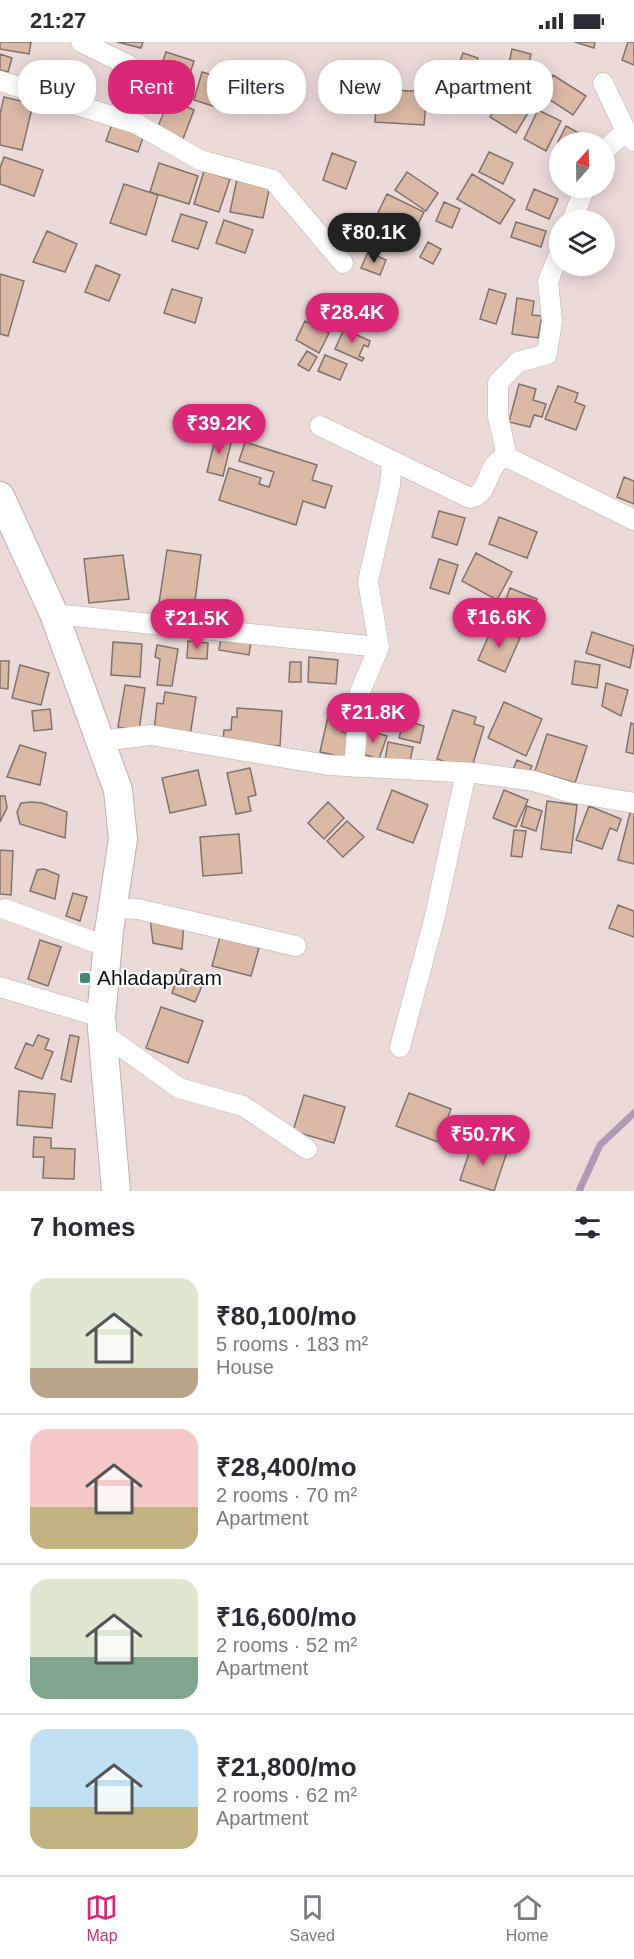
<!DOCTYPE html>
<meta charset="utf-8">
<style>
body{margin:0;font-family:Helvetica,sans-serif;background:#f7f7f7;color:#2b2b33;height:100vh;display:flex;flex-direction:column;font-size:22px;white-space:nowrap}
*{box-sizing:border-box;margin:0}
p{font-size:20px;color:#7c7c81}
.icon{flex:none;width:33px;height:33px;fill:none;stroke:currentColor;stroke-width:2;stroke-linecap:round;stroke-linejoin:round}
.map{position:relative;height:1149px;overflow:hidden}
.sheet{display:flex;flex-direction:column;background:#fff;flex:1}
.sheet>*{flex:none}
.banner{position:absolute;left:18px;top:18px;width:598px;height:54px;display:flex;gap:12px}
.needle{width:39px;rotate:20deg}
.fabs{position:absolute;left:549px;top:90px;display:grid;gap:12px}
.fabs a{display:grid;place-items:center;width:66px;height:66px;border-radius:50%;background:#fff;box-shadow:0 3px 15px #0003;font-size:30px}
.price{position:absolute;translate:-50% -51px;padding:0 14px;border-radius:21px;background:#db2777;color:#fff;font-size:20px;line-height:39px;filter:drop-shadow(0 2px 3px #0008)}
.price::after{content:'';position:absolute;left:50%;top:36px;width:18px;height:14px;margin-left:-9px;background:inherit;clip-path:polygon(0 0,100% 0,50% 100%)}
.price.current{background:#222;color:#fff}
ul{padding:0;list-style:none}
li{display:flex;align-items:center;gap:18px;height:150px;padding:0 30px}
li+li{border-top:2px solid #e1e1e2}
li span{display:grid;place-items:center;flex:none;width:168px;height:120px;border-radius:18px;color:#555}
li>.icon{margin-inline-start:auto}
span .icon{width:72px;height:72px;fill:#fffc;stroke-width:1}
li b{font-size:26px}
h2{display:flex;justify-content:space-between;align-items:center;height:72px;padding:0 30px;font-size:26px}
.pill{padding:0 21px;border-radius:24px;background:#fff;box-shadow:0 3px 15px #0003;font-size:21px;line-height:54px}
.pill.current{background:#db2777;color:#fff}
.status{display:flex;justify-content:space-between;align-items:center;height:42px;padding:0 30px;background:#fff;direction:ltr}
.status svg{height:16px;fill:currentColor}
.dock{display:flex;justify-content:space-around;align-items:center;height:84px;border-top:2px solid #e1e1e2;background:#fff;font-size:16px;color:#7c7c81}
.dock a{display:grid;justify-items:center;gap:3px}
.dock .current{color:#db2777}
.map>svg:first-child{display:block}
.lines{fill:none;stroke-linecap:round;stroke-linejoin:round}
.stream{stroke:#ae9ab7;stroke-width:7}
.building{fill:#dbb9a5;stroke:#80736c;stroke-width:1.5}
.minor-casing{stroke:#c0afae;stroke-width:21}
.secondary-casing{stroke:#c0afae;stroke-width:30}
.minor{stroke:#fff;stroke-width:20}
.secondary{stroke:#fff;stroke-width:28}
.poi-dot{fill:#44887d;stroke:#fff;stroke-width:2}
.labels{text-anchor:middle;stroke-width:4.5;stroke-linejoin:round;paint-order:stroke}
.poi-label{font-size:21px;fill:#171111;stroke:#fff;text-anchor:start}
</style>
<div class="status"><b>21:27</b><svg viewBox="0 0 49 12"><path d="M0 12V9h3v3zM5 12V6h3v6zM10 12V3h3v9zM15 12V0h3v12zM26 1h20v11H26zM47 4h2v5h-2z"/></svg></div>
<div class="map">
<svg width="634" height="1149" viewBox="0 0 634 1149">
<rect width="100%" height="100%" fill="#ecdad9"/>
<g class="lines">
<path class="stream" d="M579 1149 600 1103 634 1071"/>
</g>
<path class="building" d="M0 0H31L29 12 0 7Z
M117 0H143L141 6Z
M575 0H595L594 6Z
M628 0H634V23L622 18Z
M512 7 531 12 527 30 508 26Z
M166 10 194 19 182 56 154 46Z
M463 11 478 16 475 26 480 28 477 38 488 42 482 58 450 46Z
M0 12 12 16 8 30 0 28Z
M202 30 227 37 219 66 194 58Z
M553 33 586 54 573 73 541 52Z
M509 42 522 50 527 43 540 51 516 91 490 75Z
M377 47 427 50 424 83 375 80Z
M4 55 33 62 22 108 0 103V72Z
M169 57 194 68 183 97 157 87Z
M538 68 561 79 546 109 524 97Z
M113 79 145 90 138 110 106 99Z
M566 84 586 95 583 100H558Z
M489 110 513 121 503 142 479 130Z
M332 111 356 120 346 147 323 138Z
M4 115 43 128 34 154 0 142V126Z
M159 121 198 134 189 162 150 150Z
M204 129 230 137 219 170 194 162Z
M407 130 438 151 426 169 395 148Z
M472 132 515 158 500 182 457 157Z
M237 137 270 144 263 176 230 170Z
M124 142 158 153 146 193 110 181Z
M534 147 558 157 549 177 526 167Z
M387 152 424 170 407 204 371 185Z
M444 160 460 167 452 186 436 179Z
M181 172 207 180 198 207 172 199Z
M224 178 253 188 245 211 216 201Z
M516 180 546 189 541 205 511 195Z
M47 189 77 202 65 230 33 220Z
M428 200 441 207 433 222 420 215Z
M368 210 386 218 380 233 361 226Z
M96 223 120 233 109 259 85 250Z
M0 232 24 239 8 294 0 292Z
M172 247 202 256 195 281 164 271Z
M489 247 506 252 496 282 480 277Z
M517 256 534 259 532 273 542 274 538 296 512 292Z
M305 279 329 291 319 311 296 298Z
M344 287 370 299 368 305 364 303 359 314 364 316 362 319 335 307Z
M307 309 317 315 309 329 298 323Z
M325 313 347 322 340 338 318 329Z
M519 342 536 347 533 358 546 362 542 375 534 373 530 385 509 380Z
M558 344 578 351 575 360 585 364 576 388 545 377Z
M223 368 242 373 237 392 218 386Z
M216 393 232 397 223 434 207 430Z
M245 400 317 423 312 438 332 444 325 466 303 459 296 483 219 458 229 426 261 436 259 442 269 445 274 430 239 419Z
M624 435 634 439V462L617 455Z
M439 469 465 476 457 503 432 495Z
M499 475 537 490 527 516 489 502Z
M167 508 201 513 194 566 159 561Z
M476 511 512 530 497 558 462 539Z
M123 513 129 557 89 561 84 517Z
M439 517 458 523 449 552 430 546Z
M510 546 537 557 530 576 503 565Z
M493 584 520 596 505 630 478 618Z
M592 590 634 604 630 626 586 611Z
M221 595 251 600 249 613 219 608Z
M188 599 208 601 207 617 187 616Z
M113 600 142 602 140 635 111 633Z
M157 603 178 607 172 644 157 643 160 617 155 615Z
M309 615 338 618 336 642 308 640Z
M0 619H9L8 647 0 646Z
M575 619 600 623 597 646 572 642Z
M290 620H301V640H289Z
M20 623 49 631 41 663 12 656Z
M606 641 628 648 621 674 602 664Z
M125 643 145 646 139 689 118 685Z
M165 650 196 655 190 694 154 689 157 661 163 662Z
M504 660 542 677 526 714 488 696Z
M237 666 282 669 280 704 223 700 224 688H231L232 675H237Z
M50 667 52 687 34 689 32 669Z
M453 668 476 675 474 682 484 685 471 728 437 717Z
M329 670 346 674 342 690 352 693 347 716 320 710Z
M404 678 424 684 420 701 399 696Z
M631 681 634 682V712L626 710Z
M366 688 387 694 379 717 359 711Z
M547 692 587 704 575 741 535 729Z
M388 700 413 705 409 724 385 719Z
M20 703 46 711 40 743 7 735Z
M517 718 532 724 526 737 511 732Z
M250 726 256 753 248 755 251 769 236 772 227 731Z
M198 728 206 763 170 771 162 736Z
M392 748 428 763 413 801 377 787Z
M504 748 528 758 516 785 493 776Z
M0 754H5L7 766 0 780Z
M547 759 577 763 571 811 541 807Z
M31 760 42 761 67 770 65 796 20 782 17 770 21 761Z
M328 760 344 776 324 797 308 781Z
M527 764 542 769 536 789 521 784Z
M589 764 621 777 617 789 610 786 602 807 576 798Z
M631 767 634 768V822L618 818Z
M347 779 364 795 343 815 327 799Z
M514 788 526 789 522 815 511 814Z
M239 792 242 831 203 834 200 795Z
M0 808 13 809 11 853 0 852Z
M44 827 59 833 55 857 30 849 37 828Z
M73 851 87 855 80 879 66 874Z
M618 863 634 869V895L609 886Z
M150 876 184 879 182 907 153 901Z
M221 891 259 906 251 934 212 924Z
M40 898 61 905 48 944 28 937Z
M181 927 205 937 195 960 172 951Z
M161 965 203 979 188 1021 146 1006Z
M38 993 49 997 45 1007 53 1010 42 1037 15 1026 26 1001 33 1004Z
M70 993 79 995 71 1040 61 1037Z
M19 1049 55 1052 52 1086 17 1083Z
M409 1051 451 1067 438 1100 396 1084Z
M304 1053 345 1065 334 1101 293 1089Z
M34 1095 51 1096V1106L75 1107 74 1137 43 1136 44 1115H33Z
M473 1099 507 1110 494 1149 460 1138Z"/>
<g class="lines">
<g class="minor-casing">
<path id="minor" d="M81 0 128 23
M0 39 137 82 200 118 273 138 343 221
M603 41 626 89 634 99
M604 109 626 89
M572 178 585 146
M320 384 470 456C492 452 485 419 507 415L634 478
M507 415 498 374V341L518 320 547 312 552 279 548 239 560 210
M54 572 379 605
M101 699 150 693 328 723 475 731 534 739 569 750 634 761
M354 725 360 650 379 605 368 539 390 443 392 419
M113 866 138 867 296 904
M5 867 108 905
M0 945 101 975
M102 991 179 1046 243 1064 307 1107
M400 1005 434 878 466 731"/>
</g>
<g class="secondary-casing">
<path id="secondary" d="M0 454 54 572 118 748 123 797 109 889 101 975 116 1149"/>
</g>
<use href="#minor" class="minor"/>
<use href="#secondary" class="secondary"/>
</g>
<rect class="poi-dot" x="79" y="930" width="12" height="12" rx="3"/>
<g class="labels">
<g class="poi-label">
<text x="97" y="943">Ahladapuram</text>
</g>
</g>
</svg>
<div class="fabs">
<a><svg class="needle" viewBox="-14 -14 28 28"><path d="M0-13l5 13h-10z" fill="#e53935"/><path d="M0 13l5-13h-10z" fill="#7c7c81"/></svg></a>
<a><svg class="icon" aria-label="layers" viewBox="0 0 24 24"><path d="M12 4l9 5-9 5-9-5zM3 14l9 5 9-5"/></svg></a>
</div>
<b class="price current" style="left:374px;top:222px">₹80.1K</b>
<b class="price" style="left:352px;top:302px">₹28.4K</b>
<b class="price" style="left:219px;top:413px">₹39.2K</b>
<b class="price" style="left:499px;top:607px">₹16.6K</b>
<b class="price" style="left:197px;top:608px">₹21.5K</b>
<b class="price" style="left:373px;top:702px">₹21.8K</b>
<b class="price" style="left:483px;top:1124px">₹50.7K</b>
<div class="banner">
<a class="pill">Buy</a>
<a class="pill current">Rent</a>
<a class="pill">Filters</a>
<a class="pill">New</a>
<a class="pill">Apartment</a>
</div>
</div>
<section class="sheet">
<h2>7 homes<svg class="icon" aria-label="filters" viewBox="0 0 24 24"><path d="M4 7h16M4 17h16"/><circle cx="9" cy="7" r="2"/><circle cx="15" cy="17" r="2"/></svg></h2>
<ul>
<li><span style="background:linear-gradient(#dfe7d0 75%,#b9a48a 0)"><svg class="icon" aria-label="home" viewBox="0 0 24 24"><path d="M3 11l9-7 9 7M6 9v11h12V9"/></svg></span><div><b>₹80,100/mo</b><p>5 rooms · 183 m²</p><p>House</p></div></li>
<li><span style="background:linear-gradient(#f6c9c9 65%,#c2b280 0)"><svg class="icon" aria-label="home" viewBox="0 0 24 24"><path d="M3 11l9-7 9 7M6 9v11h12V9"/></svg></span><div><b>₹28,400/mo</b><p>2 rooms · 70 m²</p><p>Apartment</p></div></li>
<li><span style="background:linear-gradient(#dfe7d0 65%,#7fa58c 0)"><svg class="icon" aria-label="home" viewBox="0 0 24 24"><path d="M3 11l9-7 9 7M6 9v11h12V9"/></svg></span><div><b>₹16,600/mo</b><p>2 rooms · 52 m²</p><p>Apartment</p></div></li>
<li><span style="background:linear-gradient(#bfe0f5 65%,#c2b280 0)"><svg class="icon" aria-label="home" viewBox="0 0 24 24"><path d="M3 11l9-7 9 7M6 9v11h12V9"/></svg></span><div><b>₹21,800/mo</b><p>2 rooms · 62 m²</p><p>Apartment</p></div></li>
</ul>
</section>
<nav class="dock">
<a class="current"><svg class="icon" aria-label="map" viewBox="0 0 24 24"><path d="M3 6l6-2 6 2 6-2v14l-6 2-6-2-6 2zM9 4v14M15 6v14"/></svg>Map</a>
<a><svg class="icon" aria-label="saved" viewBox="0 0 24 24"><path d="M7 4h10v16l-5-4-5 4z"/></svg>Saved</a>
<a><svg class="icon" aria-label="home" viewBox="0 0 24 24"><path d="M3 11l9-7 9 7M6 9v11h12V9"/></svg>Home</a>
</nav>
